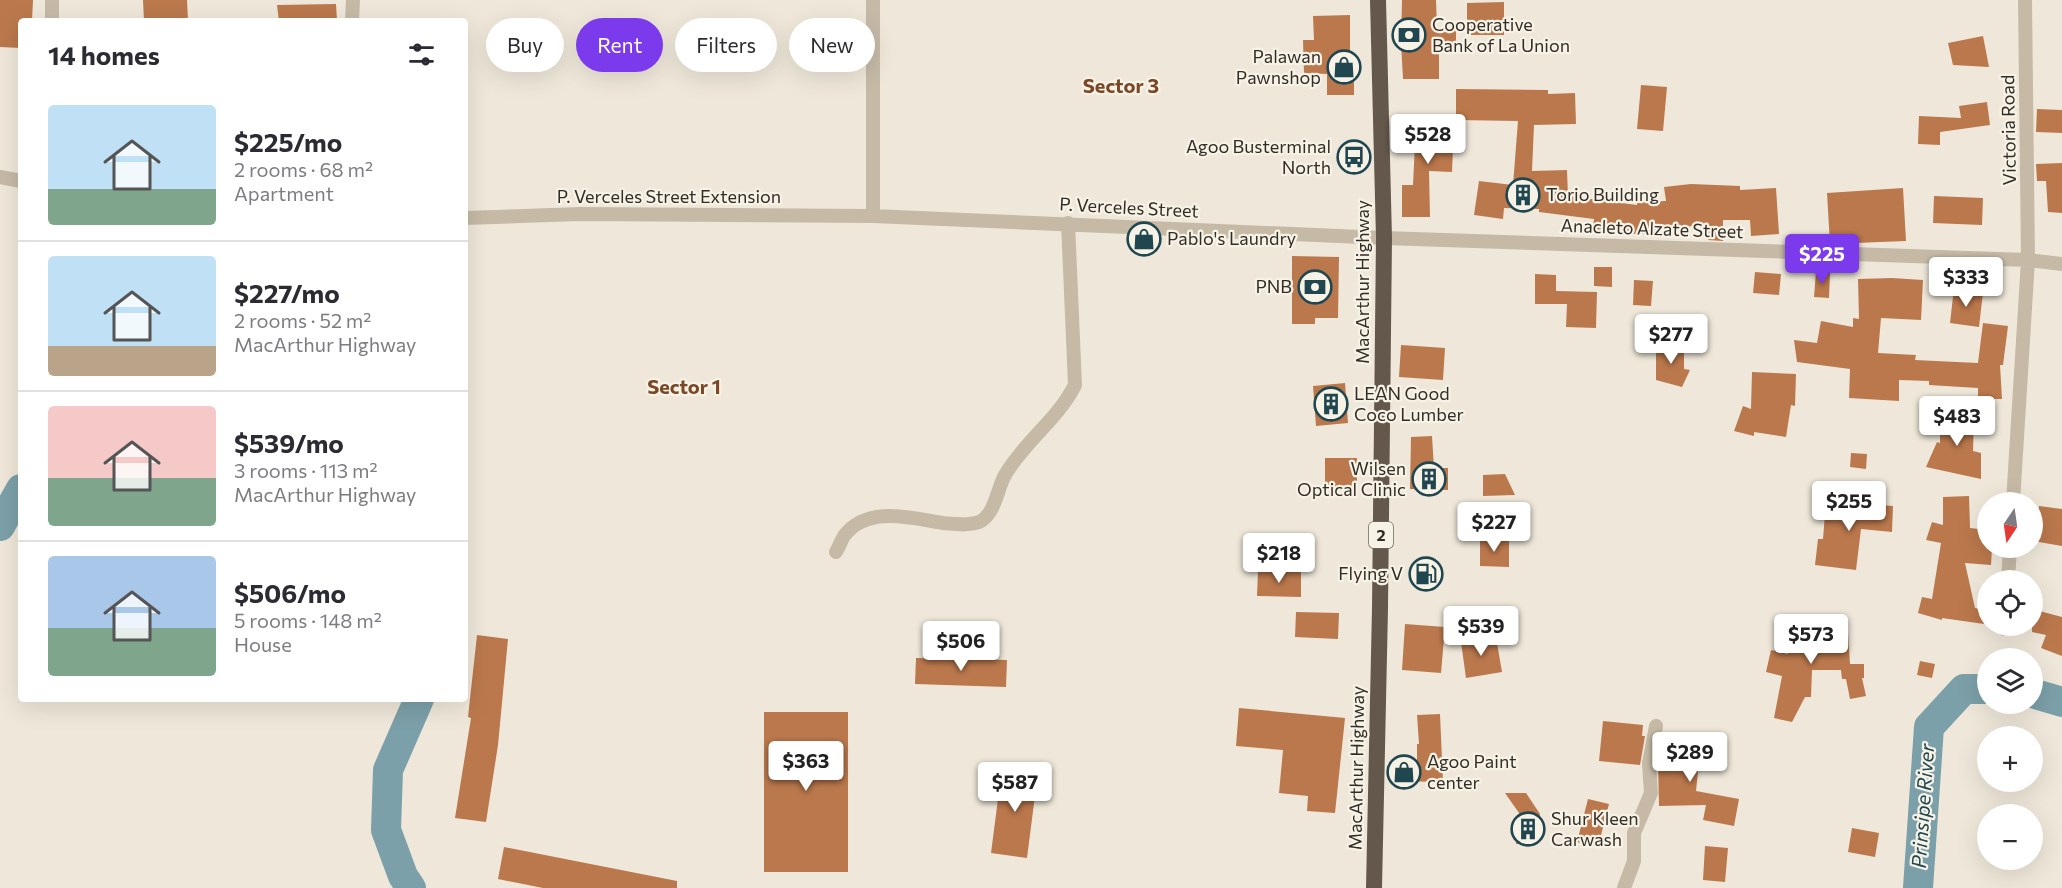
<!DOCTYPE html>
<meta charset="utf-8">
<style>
body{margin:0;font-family:Commissioner,sans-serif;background:#f7f7f7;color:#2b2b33;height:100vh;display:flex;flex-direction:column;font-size:22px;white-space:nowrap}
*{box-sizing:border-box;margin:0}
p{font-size:20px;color:#7c7c81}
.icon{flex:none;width:33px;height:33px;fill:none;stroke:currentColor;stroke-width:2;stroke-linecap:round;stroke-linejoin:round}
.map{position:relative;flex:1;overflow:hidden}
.panel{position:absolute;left:18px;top:18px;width:450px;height:684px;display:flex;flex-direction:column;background:#fff;border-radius:6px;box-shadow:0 6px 24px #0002}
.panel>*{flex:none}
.hud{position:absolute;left:486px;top:18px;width:570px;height:54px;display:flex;gap:12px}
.needle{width:39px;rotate:193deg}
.fabs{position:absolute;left:1977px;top:492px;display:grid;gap:12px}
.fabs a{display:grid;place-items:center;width:66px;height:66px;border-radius:50%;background:#fff;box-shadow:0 6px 24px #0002;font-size:30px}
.price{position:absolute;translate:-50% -51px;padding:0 14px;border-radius:6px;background:#fff;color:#222;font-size:20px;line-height:39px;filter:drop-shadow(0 2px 3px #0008)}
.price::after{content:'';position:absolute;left:50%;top:36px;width:18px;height:14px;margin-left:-9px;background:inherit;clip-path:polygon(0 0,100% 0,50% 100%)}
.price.selected{background:#7c3aed;color:#fff}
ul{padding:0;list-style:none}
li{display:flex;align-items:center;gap:18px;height:150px;padding:0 30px}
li+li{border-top:2px solid #e1e1e2}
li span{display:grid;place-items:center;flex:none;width:168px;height:120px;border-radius:6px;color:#555}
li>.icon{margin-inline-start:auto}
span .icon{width:72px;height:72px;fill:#fffc;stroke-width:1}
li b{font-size:26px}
h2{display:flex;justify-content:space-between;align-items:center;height:72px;padding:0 30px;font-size:26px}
.chip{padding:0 21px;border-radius:27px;background:#fff;box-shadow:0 6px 24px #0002;font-size:21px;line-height:54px}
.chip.selected{background:#7c3aed;color:#fff}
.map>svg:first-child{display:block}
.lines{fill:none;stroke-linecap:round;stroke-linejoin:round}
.river{stroke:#7ca0a9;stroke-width:30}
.building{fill:#bb784c}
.minor{stroke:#c6baa7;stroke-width:14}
.trunk{stroke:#64574c;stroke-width:16}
.labels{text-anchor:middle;stroke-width:4.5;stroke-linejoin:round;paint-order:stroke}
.shield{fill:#f7f2e6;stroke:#6e6860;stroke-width:1.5}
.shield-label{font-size:16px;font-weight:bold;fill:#332d27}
.poi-label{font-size:18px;fill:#332d27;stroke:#f7f2e6;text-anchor:start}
.street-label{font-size:18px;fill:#332d27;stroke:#f7f2e6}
.neighbourhood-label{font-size:20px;font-weight:bold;fill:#7b4827;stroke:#f7f2e6}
.water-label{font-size:20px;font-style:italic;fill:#204650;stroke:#f7f2e6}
</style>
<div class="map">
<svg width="2062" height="888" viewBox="0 0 2062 888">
<rect width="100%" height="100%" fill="#efe8da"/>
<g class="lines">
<path class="river" d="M0 526 21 489
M2032 693 2062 702
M411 888 403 876 386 830 388 770 419 699
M1918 888 1929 727 1964 689H1988"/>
</g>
<path class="building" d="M0 0H33L32 21H21V48L0 47Z
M143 0H187L188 21H144Z
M1402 0H1436L1437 28H1456V43H1439V79H1403L1401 43Z
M1504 2V35H1467V3Z
M336 4 337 21H279L277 5Z
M1350 15V76H1354V95H1327V74L1304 73 1303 40H1314L1313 16Z
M1983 36 1989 67 1953 65 1948 43Z
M1641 85 1667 87 1663 131 1637 129Z
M1456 89 1548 90V94L1575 93 1576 124 1534 125 1532 171 1567 170 1568 196 1637 205V202L1666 201 1664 187 1691 184 1740 186V190L1776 188 1779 234 1751 236 1750 220H1723V241L1708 240 1702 225 1655 230V234H1634L1593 229 1594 219 1539 212V209L1504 208 1503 219 1474 215 1479 181 1513 185 1518 121 1456 120Z
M1987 102 1990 125 1940 132V145L1918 144 1919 116 1961 118 1959 106Z
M2037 109 2062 110V133L2036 132Z
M1416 122 1454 123 1452 172 1429 171 1430 217H1402V185H1413Z
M2062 163V213L2048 212 2046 181H2037L2036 164Z
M1903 188 1906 241 1830 244 1827 193Z
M1934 196 1983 198 1982 225 1933 223Z
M1292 256 1339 257 1338 318H1315V324H1292Z
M1594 267H1612V287L1594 286Z
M1755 272 1781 274 1779 295 1753 293Z
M1816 272H1830L1829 298 1814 297Z
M1535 274 1556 275V291L1597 292 1596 328 1566 327 1567 304H1535Z
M1892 278 1923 280 1921 320 1881 318 1878 353 1916 355 1915 360 1978 363 1983 323 2008 326 2003 365H2000L2002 399H1978V388L1929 385V381L1899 380V401L1849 398 1850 369 1797 362 1794 340 1817 343 1821 321 1853 327V318L1859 319 1858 279Z
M1634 280 1653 281 1651 306 1633 305Z
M1954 288 1983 292 1979 327 1950 323Z
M1401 345 1445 348 1443 380 1399 377Z
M1684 346V369L1690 370 1682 387 1656 380V347Z
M1752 372 1796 374 1795 406 1791 405 1786 437 1754 432V436L1734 431 1743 406 1751 409Z
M1345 383 1348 423 1316 426 1313 386Z
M1940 414 1974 415 1973 451 1981 453V479L1926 467 1937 442 1940 443Z
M1432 436 1434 468H1448V490L1410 489 1411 437Z
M1851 453 1867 454 1866 469 1850 467Z
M1325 458H1357V490H1325Z
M1505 474 1515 495 1483 496V475Z
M1969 496 1970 528 1988 530V548H1992L1991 565 1965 563 1975 608 1981 609 1984 624 1942 618V620L1918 613 1922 597 1932 599 1941 543 1926 540 1932 522 1943 525V497Z
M1826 501 1893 506 1892 532 1861 529 1856 570 1815 565 1818 539H1823Z
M2039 506 2062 509V546L2033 541Z
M1480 539 1509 540V567L1480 566Z
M1418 564H1434V585H1417Z
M1258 571 1301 572V597L1257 596Z
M2032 609 2062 617V656L2041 648 2046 635 2032 632Z
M1296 612 1339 613 1338 639 1295 637Z
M1790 618 1822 620 1821 634 1848 632 1850 664H1864V678H1862L1866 696 1850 699 1846 679H1842L1841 670H1812L1811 697H1805L1792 722 1774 718 1782 676 1766 672 1771 650 1788 654Z
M1405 624 1445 627 1441 673 1402 670Z
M477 635 508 639 498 745 486 822 455 818 471 718 468 717Z
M1496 637 1502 672 1466 678 1461 642Z
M916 658 1007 660 1006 687 915 684Z
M1920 661 1935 664 1932 678 1917 675Z
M1239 708 1345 718 1335 813 1307 811 1308 796 1279 793 1283 750 1236 746Z
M764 712H848V872H764Z
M1440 714 1443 782 1395 781V763H1417V744H1419L1417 715Z
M1603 721 1643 725 1642 736H1645L1640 765 1599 761Z
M1663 739 1701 743 1696 791 1739 799 1734 826 1703 820 1706 805 1659 806 1658 764Z
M1002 768 1038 772 1027 858 991 853Z
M1505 793H1526L1540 814 1538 844H1516L1519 813Z
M1588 799 1609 804 1598 847 1577 842Z
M1852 828 1879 833 1875 857 1848 852Z
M1705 846 1728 848 1725 882 1703 880Z
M504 847 677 881V888H543L498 879Z"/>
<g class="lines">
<path class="minor" d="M873 0V216
M52 21V0
M352 21 353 0
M0 177 21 181
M465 218 580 214 873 216 1384 238 2028 260 2062 264
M2013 502 2028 260 2025 0
M836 552C839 547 841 541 844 536 867 505 911 518 943 523 954 524 968 526 979 522 995 515 997 489 1005 475 1024 442 1058 419 1075 385L1068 223
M2008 580 2010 548
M2004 629 2005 626
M1624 888 1634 861V833L1651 793 1649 763 1656 726"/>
<path class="trunk" d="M1374 888 1380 608 1384 238 1378 0"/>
</g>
<defs>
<g id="bank-ring" transform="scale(1.725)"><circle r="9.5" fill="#f7f2e6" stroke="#204650" stroke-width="1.5"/><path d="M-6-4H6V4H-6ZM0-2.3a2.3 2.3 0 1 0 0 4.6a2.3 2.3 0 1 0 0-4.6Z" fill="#204650"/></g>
<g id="shop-ring" transform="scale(1.725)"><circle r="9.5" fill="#f7f2e6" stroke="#204650" stroke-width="1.5"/><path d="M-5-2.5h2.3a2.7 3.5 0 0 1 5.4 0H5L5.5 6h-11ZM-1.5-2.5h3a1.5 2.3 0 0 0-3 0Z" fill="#204650"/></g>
<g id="bus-ring" transform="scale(1.725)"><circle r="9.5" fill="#f7f2e6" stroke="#204650" stroke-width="1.5"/><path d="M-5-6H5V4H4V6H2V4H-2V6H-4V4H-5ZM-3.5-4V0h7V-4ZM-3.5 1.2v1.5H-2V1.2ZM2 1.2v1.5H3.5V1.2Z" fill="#204650"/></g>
<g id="building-ring" transform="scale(1.725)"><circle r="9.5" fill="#f7f2e6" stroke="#204650" stroke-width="1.5"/><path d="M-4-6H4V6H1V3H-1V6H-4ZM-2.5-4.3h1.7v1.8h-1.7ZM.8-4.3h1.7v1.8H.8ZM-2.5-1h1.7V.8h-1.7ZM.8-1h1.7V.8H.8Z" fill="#204650"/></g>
<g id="fuel-ring" transform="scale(1.725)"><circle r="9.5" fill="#f7f2e6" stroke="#204650" stroke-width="1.5"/><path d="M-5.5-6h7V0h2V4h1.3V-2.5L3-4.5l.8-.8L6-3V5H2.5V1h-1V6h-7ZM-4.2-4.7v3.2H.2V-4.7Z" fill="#204650"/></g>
</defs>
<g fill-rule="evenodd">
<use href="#bank-ring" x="1409" y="35"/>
<use href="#shop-ring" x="1344" y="67"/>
<use href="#bus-ring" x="1354" y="157"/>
<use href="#building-ring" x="1523" y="195"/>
<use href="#shop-ring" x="1144" y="239"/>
<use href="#bank-ring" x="1315" y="287"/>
<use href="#building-ring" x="1331" y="404"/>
<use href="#building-ring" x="1429" y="479"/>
<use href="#fuel-ring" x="1426" y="574"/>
<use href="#shop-ring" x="1404" y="772"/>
<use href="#building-ring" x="1528" y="829"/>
</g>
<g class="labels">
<rect class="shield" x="1369" y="522" width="24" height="26" rx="4.5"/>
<g class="shield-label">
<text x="1381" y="541">2</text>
</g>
<g class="poi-label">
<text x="1432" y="31">Cooperative<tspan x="1432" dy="21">Bank of La Union</tspan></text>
<text x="1321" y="63" text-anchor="end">Palawan<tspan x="1321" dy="21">Pawnshop</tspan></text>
<text x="1331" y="153" text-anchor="end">Agoo Busterminal<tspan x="1331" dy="21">North</tspan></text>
<text x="1546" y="201">Torio Building</text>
<text x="1167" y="245">Pablo's Laundry</text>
<text x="1292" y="293" text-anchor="end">PNB</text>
<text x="1354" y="400">LEAN Good<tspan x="1354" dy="21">Coco Lumber</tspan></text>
<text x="1406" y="475" text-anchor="end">Wilsen<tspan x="1406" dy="21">Optical Clinic</tspan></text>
<text x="1403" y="580" text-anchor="end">Flying V</text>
<text x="1427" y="768">Agoo Paint<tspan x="1427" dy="21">center</tspan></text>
<text x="1551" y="825">Shur Kleen<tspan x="1551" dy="21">Carwash</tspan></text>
</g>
<g class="street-label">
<text transform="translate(2009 130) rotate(-91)" y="6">Victoria Road</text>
<text x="669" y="203">P. Verceles Street Extension</text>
<text transform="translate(1129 208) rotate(3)" y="6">P. Verceles Street</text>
<text transform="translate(1652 229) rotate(2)" y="6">Anacleto Alzate Street</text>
<text transform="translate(1363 282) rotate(-90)" y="6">MacArthur Highway</text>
<text transform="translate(1357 768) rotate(-89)" y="6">MacArthur Highway</text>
</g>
<g class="neighbourhood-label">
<text x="1121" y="93">Sector 3</text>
<text x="684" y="394">Sector 1</text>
</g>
<g class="water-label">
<text transform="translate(1923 806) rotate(-86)" y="7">Prinsipe River</text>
</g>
</g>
</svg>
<div class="fabs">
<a><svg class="needle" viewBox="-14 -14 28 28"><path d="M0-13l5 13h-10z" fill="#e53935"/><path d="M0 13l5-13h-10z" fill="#7c7c81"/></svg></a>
<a><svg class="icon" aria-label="locate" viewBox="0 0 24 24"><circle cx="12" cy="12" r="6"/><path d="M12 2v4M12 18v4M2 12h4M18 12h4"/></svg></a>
<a><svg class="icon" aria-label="layers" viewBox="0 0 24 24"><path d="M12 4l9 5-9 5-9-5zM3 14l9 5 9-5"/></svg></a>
<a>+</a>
<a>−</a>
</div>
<b class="price" style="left:1428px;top:165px">$528</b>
<b class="price selected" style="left:1822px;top:285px">$225</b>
<b class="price" style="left:1966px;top:308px">$333</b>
<b class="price" style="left:1671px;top:365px">$277</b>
<b class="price" style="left:1957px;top:447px">$483</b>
<b class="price" style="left:1849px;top:532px">$255</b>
<b class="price" style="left:1494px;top:553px">$227</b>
<b class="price" style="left:1279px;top:584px">$218</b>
<b class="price" style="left:1481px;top:657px">$539</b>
<b class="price" style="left:1811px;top:665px">$573</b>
<b class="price" style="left:961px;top:672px">$506</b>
<b class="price" style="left:1690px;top:783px">$289</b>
<b class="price" style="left:806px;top:792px">$363</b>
<b class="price" style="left:1015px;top:813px">$587</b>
<div class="hud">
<a class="chip">Buy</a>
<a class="chip selected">Rent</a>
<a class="chip">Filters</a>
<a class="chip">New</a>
</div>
<section class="panel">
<h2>14 homes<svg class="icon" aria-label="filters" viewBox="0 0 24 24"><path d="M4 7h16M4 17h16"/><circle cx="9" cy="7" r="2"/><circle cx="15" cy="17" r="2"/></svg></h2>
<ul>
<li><span style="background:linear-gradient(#bfe0f5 70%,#7fa58c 0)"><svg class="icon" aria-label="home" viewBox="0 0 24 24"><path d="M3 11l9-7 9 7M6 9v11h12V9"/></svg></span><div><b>$225/mo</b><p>2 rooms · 68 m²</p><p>Apartment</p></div></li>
<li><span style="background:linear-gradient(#bfe0f5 75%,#b9a48a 0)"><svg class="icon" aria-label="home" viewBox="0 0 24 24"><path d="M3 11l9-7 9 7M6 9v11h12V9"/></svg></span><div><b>$227/mo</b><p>2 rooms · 52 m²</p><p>MacArthur Highway</p></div></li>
<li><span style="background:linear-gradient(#f6c9c9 60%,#7fa58c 0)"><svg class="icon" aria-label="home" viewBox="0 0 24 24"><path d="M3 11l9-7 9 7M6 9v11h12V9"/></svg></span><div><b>$539/mo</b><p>3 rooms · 113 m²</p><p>MacArthur Highway</p></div></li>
<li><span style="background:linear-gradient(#a9c7e8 60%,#7fa58c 0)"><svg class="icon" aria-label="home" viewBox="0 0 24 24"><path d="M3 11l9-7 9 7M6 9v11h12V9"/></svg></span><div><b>$506/mo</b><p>5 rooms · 148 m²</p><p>House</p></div></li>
</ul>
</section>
</div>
